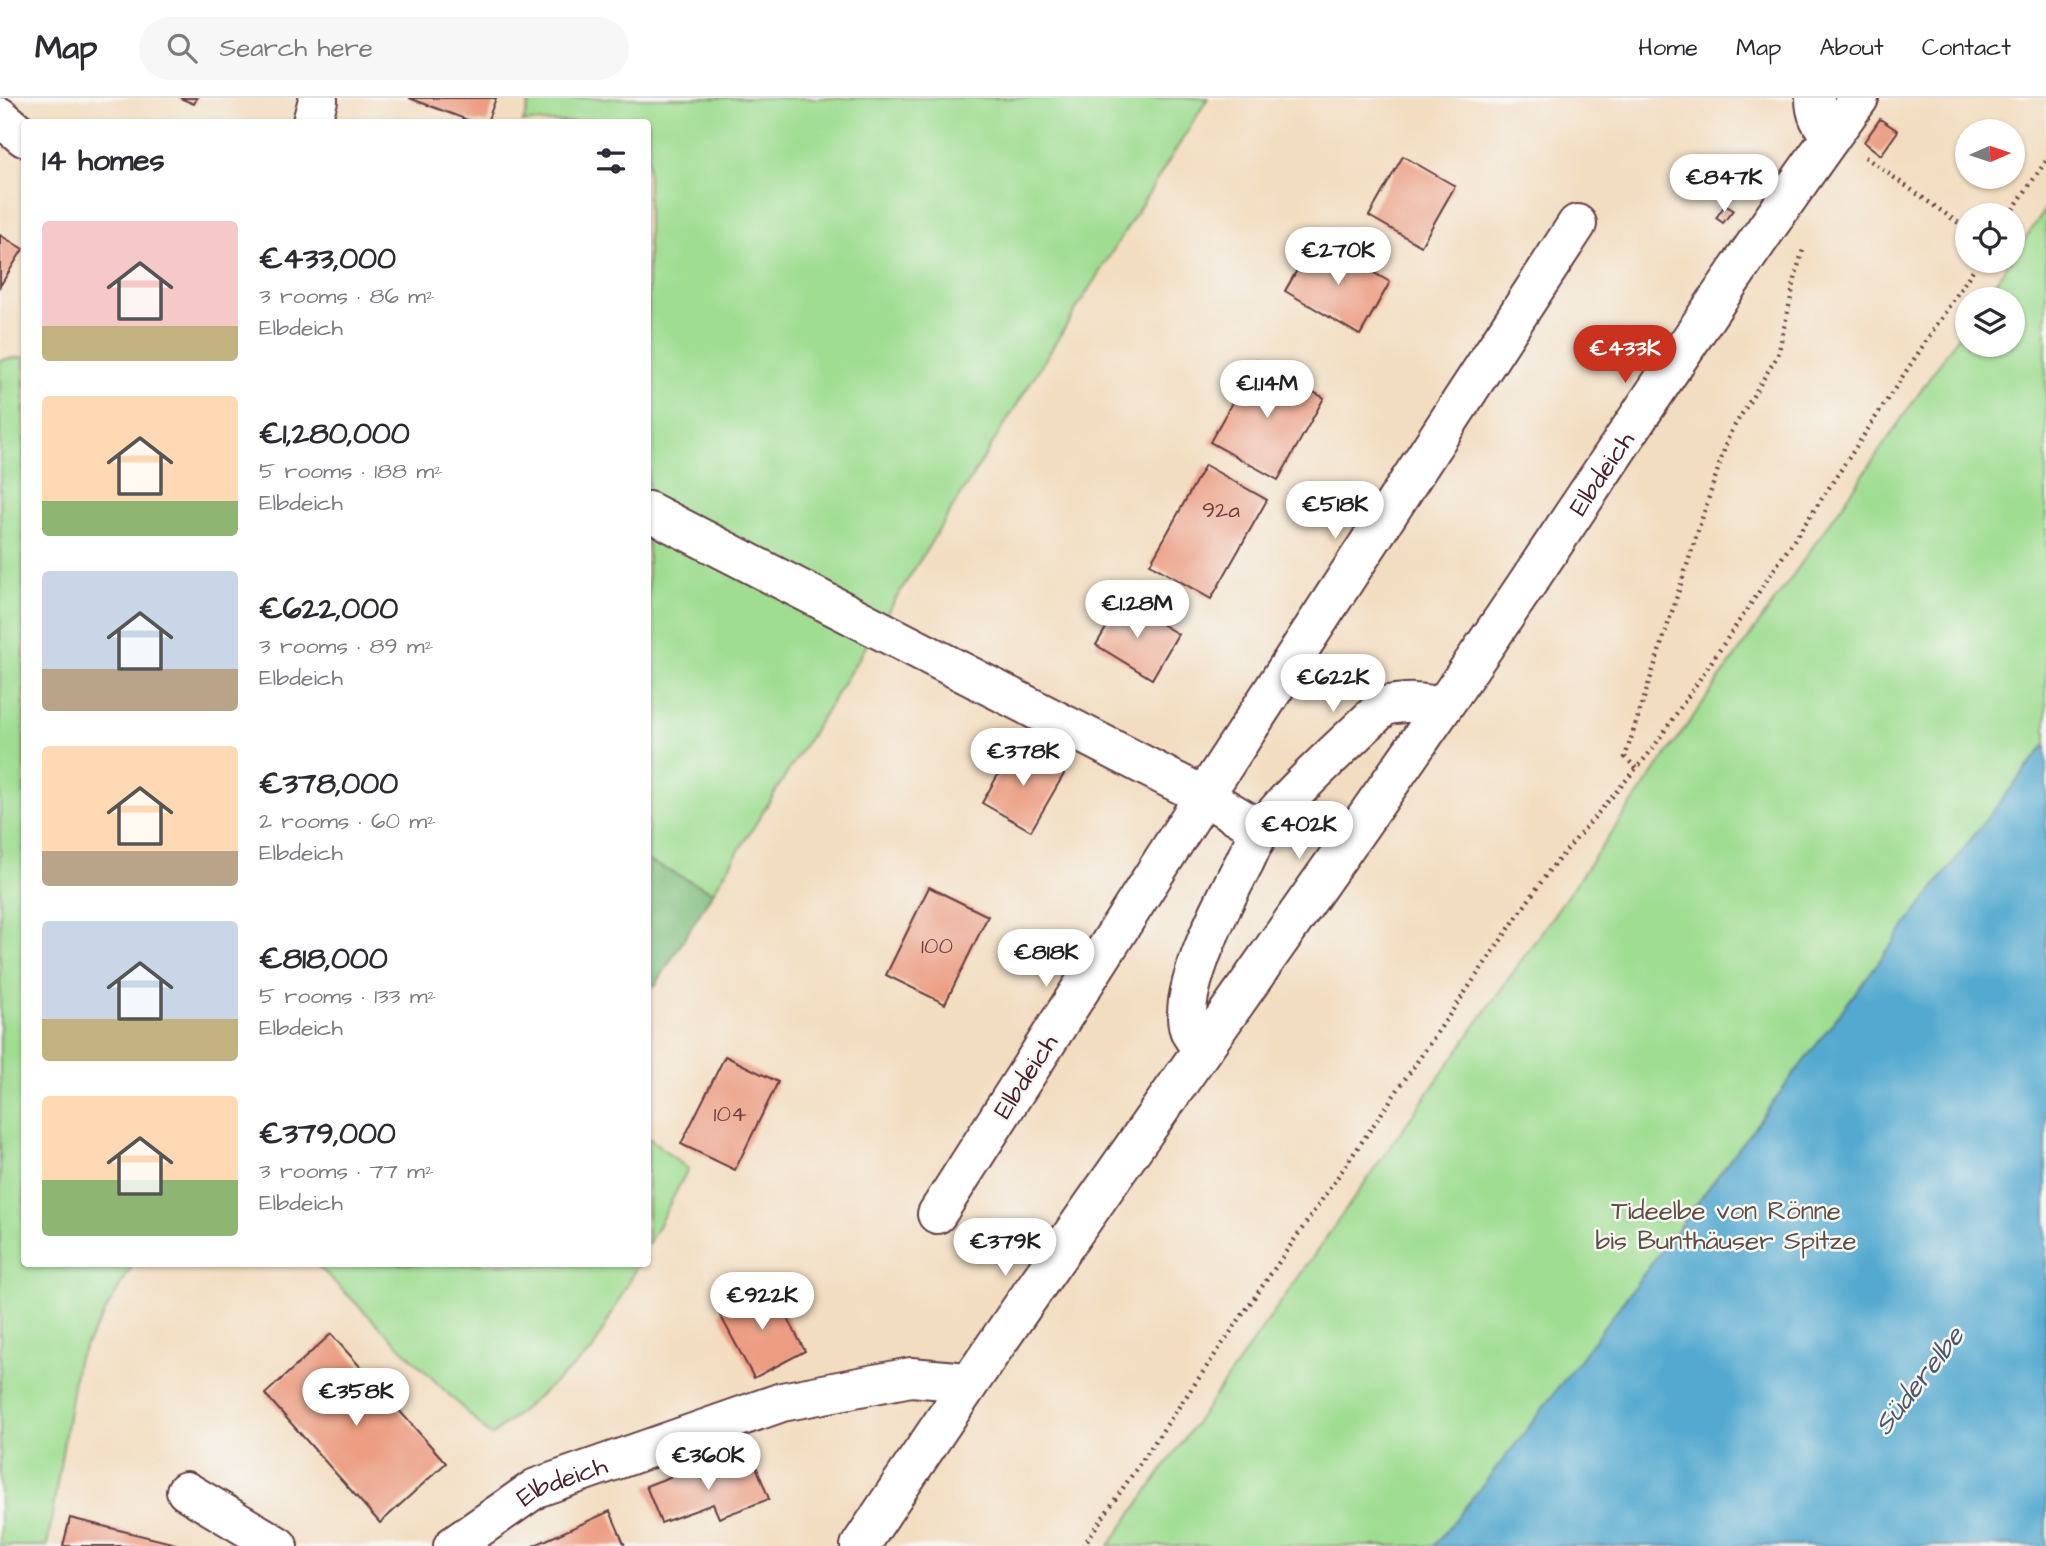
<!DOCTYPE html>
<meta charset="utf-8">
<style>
body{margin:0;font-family:"Architects Daughter",sans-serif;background:#f7f7f7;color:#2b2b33;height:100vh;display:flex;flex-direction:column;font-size:26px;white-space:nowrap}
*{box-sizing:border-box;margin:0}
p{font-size:23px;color:#7c7c81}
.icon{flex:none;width:38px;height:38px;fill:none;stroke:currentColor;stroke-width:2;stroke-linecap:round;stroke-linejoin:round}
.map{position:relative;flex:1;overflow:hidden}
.side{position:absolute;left:21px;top:21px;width:630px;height:1148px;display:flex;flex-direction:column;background:#fff;border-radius:7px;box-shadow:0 2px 5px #0004}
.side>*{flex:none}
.needle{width:46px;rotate:87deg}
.fabs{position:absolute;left:1955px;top:21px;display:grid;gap:14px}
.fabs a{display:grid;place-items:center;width:70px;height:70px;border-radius:50%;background:#fff;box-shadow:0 2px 5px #0004;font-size:35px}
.price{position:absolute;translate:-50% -60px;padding:0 16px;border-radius:24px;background:#fff;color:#222;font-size:23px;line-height:46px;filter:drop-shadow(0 2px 4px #0008)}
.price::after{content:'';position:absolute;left:50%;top:42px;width:21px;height:16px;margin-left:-10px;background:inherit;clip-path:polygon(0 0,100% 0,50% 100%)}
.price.active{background:#c8321e;color:#fff}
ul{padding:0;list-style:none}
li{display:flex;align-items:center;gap:21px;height:175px;padding:0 21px}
li span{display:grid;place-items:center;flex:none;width:196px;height:140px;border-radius:7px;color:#555}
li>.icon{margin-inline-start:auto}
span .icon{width:84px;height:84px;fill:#fffc;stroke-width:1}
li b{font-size:30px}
h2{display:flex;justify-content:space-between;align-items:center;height:84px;padding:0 21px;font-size:30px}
header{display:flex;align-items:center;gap:42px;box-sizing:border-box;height:98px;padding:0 35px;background:#fff;border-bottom:2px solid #e1e1e2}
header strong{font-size:33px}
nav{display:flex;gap:38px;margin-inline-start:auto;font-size:24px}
.search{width:490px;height:63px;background:#f7f7f7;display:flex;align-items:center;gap:18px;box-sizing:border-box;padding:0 24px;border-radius:38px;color:#7c7c81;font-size:26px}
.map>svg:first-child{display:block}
.green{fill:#9fdd91;stroke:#747e5e;stroke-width:2}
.forest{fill:#7fbc7b;stroke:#646e53;stroke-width:2}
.water{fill:#52a9cf;stroke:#4e647d;stroke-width:2}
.building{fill:#ec9c81}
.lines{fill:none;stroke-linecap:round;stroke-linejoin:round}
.minor-casing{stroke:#633c41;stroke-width:42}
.path{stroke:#633c41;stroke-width:4.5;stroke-dasharray:2 5;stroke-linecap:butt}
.minor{stroke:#fff;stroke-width:38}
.labels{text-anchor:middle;stroke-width:5;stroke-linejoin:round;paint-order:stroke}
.number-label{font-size:23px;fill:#723e40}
.street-label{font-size:26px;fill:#4a1f2b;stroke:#f6f6f2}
.park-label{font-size:26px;fill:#5f4e44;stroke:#f6f6f2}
.water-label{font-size:28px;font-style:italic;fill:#4d566d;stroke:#f6f6f2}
</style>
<header>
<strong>Map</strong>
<div class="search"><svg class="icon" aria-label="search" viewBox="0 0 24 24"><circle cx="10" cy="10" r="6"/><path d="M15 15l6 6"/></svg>Search here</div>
<nav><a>Home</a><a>Map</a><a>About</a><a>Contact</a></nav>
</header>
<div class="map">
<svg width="2046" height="1448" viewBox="0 0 2046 1448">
<rect width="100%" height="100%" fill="#f6f6f2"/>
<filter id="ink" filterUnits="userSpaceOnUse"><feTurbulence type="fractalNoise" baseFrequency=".0143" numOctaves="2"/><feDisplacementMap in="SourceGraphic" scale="14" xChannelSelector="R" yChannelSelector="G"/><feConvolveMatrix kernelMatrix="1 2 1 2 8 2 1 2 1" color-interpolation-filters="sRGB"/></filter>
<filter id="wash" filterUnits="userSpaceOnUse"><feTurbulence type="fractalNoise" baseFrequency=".00686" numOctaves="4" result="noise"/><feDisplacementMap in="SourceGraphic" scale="28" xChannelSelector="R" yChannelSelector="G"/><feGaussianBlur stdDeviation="1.57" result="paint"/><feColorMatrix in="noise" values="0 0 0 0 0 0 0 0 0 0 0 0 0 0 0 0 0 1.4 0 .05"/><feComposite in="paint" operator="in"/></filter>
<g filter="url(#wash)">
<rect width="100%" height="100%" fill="#f3ddc0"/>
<path class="green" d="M531 0H1208L713 794 648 763V24H523Z
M2046 110V1448H1109L1848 399 1967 225V247H2012V201H1983L2010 163H2012L2013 159Z
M24 259V1166H133L77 1262 47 1448H0V262Z
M648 1039 688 1071 648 1147Z
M316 1166H638L592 1253 491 1338Z"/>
<path class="forest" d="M648 763 713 794 655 888 648 884Z"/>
<path class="water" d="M2046 646V1448H1434L1518 1343 1980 729Z"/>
<g id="blocks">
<path class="building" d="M180 0H197L194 6Z
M409 0H496L487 24H473Z
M1880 21 1898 33 1881 57 1864 44Z
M1403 58 1455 88 1421 148 1369 118Z
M1725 107 1733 112 1723 125 1716 120Z
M0 137 23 151 0 188Z
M1315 141 1390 184 1360 237 1285 193Z
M1256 262 1324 300 1278 382 1210 344Z
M1205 367 1267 402 1211 501 1150 466Z
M1122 503 1178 536 1152 581 1096 547Z
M1015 647 1064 676 1031 733 982 705Z
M929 789 988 818 945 906 886 877Z
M725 958 778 984 735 1072 681 1046Z
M770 1187 805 1253 754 1280 719 1215Z
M331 1236 446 1365 380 1425 265 1296Z
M754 1363 769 1401 719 1420 713 1406 661 1425 646 1388 698 1368 704 1382Z
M610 1413 625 1448H533Z
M70 1420 180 1447V1448H63Z"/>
</g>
</g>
<g filter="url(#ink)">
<use href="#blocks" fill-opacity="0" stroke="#633c41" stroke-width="2"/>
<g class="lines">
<g class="minor-casing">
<g id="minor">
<path d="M1815 0C1815 15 1820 27 1832 36"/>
<path d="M0 19 24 39"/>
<path d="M312 24 318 2"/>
<path d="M648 413 1204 698 937 1116"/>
<path d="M1261 732 1204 698 1577 126"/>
<path d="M1204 949C1193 942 1187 932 1187 918 1186 876 1225 801 1245 763 1250 752 1255 740 1263 730 1299 686 1343 648 1384 608 1404 604 1422 603 1442 610"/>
<path d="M186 1393 278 1448"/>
<path id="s1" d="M453 1448 536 1390 782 1304 911 1279 968 1284"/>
<path id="s2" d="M860 1448C1047 1165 1247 892 1440 613 1581 410 1713 200 1859 0"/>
</g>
</g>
<path class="path" d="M1865 59 1967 131
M2009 117 2046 63
M1636 670 1625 659 1729 337 1778 257 1798 168 1804 149
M1083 1448 1548 774 1651 653 1811 417 1979 163"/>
<use href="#minor" class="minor"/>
</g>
</g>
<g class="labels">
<g class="number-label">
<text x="1221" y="419">92a</text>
<text x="937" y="855">100</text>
<text x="730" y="1023">104</text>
</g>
<g class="street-label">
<text dy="9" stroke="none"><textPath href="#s2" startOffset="1304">Elbdeich</textPath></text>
<text transform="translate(1025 978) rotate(-57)" y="9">Elbdeich</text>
<text dy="9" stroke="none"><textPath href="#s1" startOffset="128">Elbdeich</textPath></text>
</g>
<g class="park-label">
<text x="1726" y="1121">Tideelbe von Rönne<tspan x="1726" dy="30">bis Bunthäuser Spitze</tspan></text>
</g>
<g class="water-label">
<text transform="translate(1918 1282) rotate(-52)" y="10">Süderelbe</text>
</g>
</g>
</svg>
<div class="fabs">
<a><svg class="needle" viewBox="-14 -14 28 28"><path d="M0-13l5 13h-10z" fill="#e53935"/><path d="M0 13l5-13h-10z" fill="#7c7c81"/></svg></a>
<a><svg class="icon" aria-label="locate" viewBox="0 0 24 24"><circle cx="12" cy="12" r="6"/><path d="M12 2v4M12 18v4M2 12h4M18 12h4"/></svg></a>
<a><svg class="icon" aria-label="layers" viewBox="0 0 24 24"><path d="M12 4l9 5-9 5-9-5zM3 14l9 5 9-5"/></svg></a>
</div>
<b class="price" style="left:1724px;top:116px">€847K</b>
<b class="price" style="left:1338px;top:189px">€270K</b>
<b class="price active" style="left:1625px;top:287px">€433K</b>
<b class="price" style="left:1267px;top:322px">€1.14M</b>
<b class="price" style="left:1335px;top:443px">€518K</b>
<b class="price" style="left:1137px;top:542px">€1.28M</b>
<b class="price" style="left:1333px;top:616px">€622K</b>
<b class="price" style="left:1023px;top:690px">€378K</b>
<b class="price" style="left:1299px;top:763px">€402K</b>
<b class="price" style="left:1046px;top:891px">€818K</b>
<b class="price" style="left:1005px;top:1180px">€379K</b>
<b class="price" style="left:762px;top:1234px">€922K</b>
<b class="price" style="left:356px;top:1330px">€358K</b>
<b class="price" style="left:708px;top:1394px">€360K</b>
<section class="side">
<h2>14 homes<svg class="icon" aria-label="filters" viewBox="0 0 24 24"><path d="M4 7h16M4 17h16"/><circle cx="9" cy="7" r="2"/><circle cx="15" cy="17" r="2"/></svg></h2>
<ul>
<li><span style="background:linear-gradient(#f6c9c9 75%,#c2b280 0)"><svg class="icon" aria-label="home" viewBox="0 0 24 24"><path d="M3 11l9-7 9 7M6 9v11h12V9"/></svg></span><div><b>€433,000</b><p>3 rooms · 86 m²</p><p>Elbdeich</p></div></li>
<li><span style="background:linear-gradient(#ffd9b3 75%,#8fb573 0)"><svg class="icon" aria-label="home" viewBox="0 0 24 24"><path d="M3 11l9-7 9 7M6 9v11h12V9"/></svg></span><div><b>€1,280,000</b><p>5 rooms · 188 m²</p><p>Elbdeich</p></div></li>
<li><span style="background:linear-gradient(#c9d6e8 70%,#b9a48a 0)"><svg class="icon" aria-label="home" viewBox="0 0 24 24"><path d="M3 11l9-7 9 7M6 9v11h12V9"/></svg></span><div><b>€622,000</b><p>3 rooms · 89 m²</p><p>Elbdeich</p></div></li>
<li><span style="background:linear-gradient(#ffd9b3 75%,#b9a48a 0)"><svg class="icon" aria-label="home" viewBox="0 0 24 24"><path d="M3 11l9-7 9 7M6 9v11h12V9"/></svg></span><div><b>€378,000</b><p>2 rooms · 60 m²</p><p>Elbdeich</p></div></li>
<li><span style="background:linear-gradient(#c9d6e8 70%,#c2b280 0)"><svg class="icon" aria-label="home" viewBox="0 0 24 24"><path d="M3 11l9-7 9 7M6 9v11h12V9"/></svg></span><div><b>€818,000</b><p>5 rooms · 133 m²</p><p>Elbdeich</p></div></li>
<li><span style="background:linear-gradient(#ffd9b3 60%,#8fb573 0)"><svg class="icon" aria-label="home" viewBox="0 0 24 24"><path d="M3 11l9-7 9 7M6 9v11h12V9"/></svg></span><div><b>€379,000</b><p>3 rooms · 77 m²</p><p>Elbdeich</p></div></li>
</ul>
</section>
</div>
